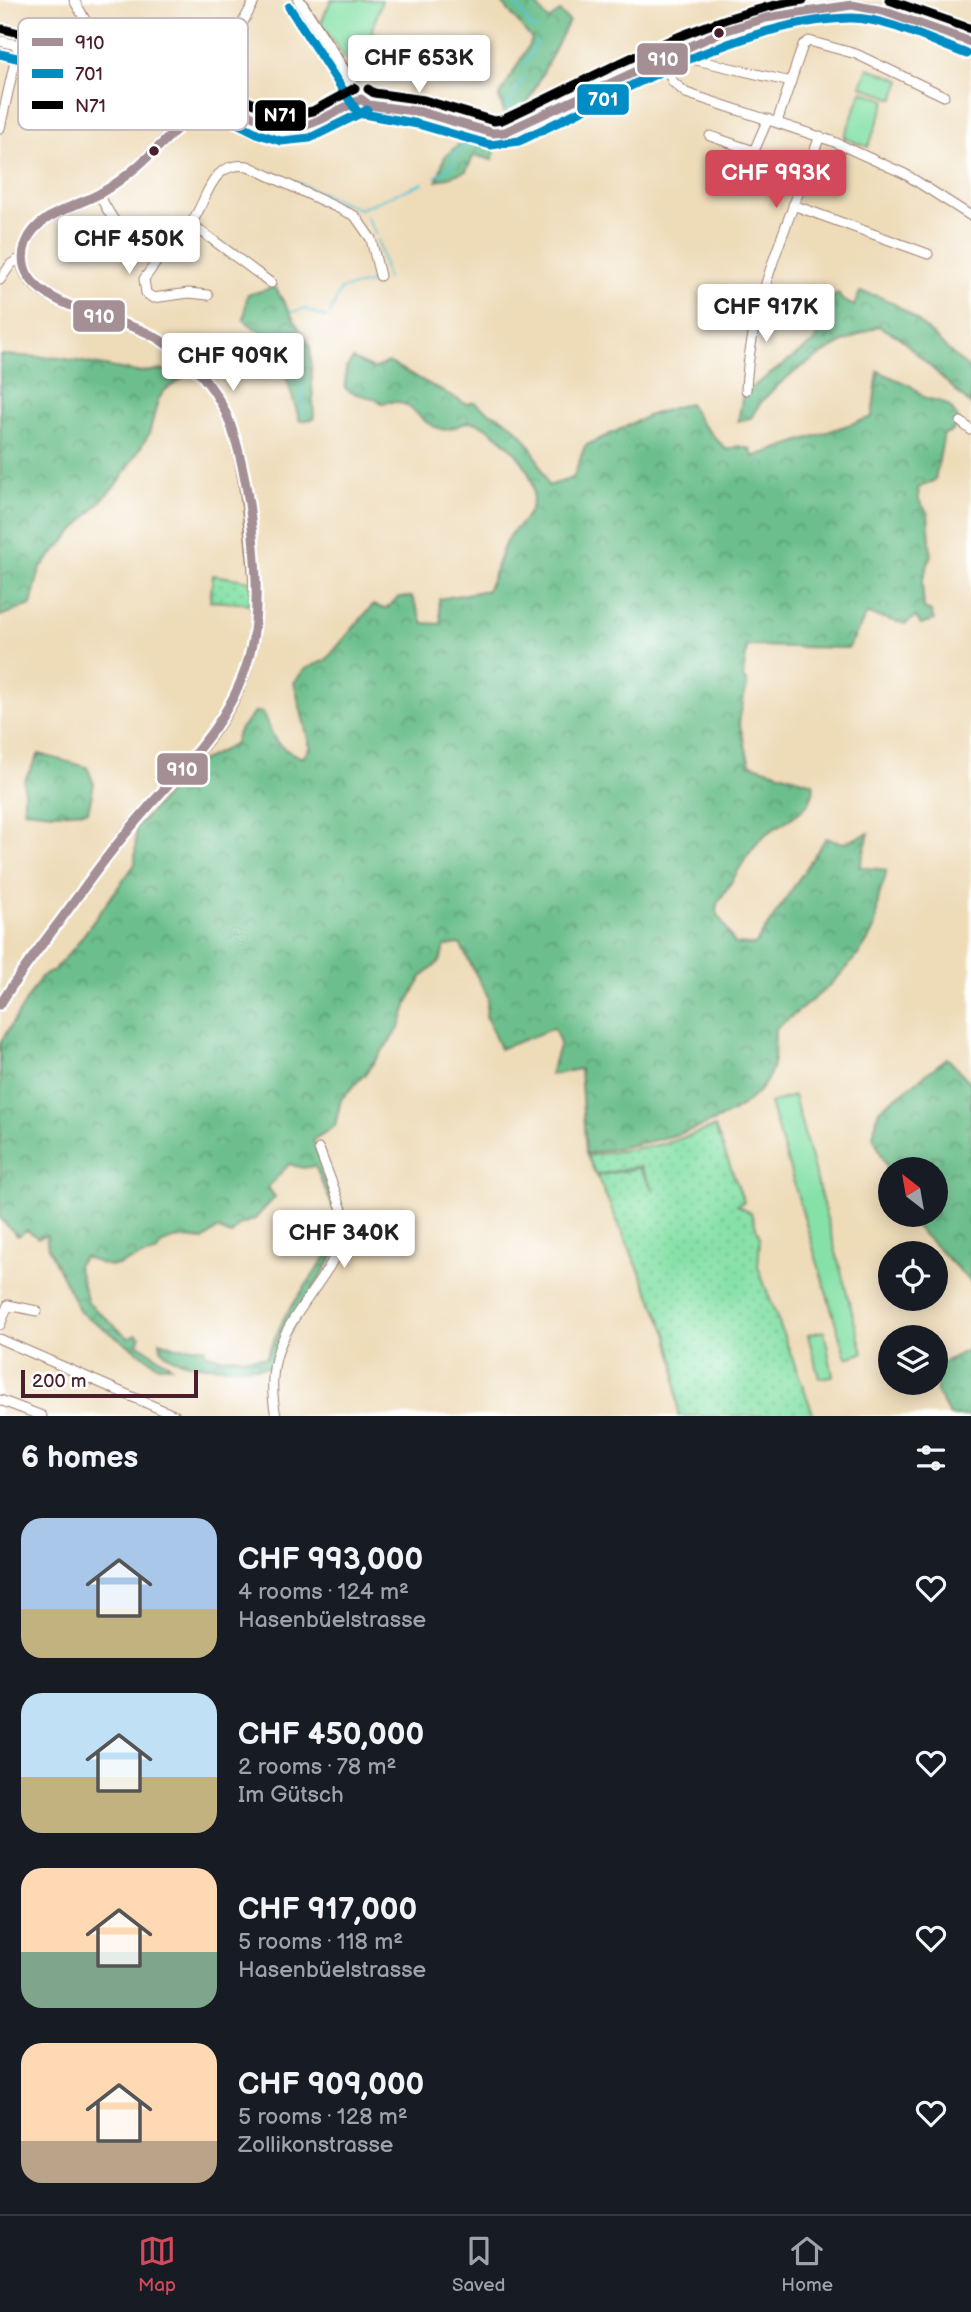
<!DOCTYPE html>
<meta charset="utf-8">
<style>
body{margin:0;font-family:"Balsamiq Sans",sans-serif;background:#242831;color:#f1f3f6;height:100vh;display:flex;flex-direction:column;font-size:26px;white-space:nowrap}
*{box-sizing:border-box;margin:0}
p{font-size:23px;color:#9ea1a6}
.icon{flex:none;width:38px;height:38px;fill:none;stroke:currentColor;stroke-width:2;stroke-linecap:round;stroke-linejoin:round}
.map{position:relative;height:1416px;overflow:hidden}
.details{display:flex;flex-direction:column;background:#171b24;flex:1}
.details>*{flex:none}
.needle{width:46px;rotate:329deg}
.tools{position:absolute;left:878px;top:1157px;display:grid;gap:14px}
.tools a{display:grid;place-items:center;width:70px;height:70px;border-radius:50%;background:#171b24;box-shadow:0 4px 18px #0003;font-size:35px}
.scale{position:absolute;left:21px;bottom:18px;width:177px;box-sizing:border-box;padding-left:7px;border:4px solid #4a1f2b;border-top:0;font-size:19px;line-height:24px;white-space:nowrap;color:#4a1f2b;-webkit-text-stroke:5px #fff;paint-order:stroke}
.price{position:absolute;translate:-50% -60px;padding:0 16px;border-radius:7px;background:#fff;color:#222;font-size:23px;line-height:46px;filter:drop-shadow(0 2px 4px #0008)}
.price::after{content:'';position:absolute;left:50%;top:42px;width:21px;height:16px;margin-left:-10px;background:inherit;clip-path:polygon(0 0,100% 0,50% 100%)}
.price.current{background:#d1495b;color:#fff}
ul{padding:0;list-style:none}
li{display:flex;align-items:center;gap:21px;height:175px;padding:0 21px}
li span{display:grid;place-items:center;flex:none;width:196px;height:140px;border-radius:21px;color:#555}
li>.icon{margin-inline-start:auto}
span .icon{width:84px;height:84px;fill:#fffc;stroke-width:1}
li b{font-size:30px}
h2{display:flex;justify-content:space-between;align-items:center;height:84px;padding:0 21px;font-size:30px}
.menu{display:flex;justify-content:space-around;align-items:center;height:98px;border-top:2px solid #363941;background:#171b24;font-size:19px;color:#9ea1a6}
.menu a{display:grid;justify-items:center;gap:4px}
.menu .current{color:#d1495b}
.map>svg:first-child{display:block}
.grass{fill:url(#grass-dots);stroke:#688069;stroke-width:2}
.forest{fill:url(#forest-crowns);stroke:#5b6f5c;stroke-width:2}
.green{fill:#86e1a7;stroke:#688069;stroke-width:2}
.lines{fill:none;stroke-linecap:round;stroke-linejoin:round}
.stream{stroke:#59c3d5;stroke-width:2}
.minor-casing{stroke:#9c7e72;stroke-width:11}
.major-casing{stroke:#9c7e72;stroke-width:13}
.minor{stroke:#fff;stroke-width:9}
.major{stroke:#fff;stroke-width:10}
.bus-1-casing{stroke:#fff;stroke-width:14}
.bus-2-casing{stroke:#fff;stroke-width:14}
.bus-3-casing{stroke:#fff;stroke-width:14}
.bus-1{stroke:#a48f95;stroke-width:9}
.bus-2{stroke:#008dc5;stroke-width:9}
.bus-3{stroke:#000;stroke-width:9}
.bus-dot{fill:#4a1f2b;stroke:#fff;stroke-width:2.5}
.key{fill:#fff;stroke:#c9bcbf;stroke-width:2}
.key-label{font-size:19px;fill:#4a1f2b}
.line-badge{stroke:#fff;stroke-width:2.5}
.badge-label{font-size:19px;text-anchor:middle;font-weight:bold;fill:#fff}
</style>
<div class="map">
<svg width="971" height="1416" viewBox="0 0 971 1416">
<defs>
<pattern id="grass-dots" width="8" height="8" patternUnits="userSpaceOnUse" patternTransform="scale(1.75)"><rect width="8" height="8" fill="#86e1a7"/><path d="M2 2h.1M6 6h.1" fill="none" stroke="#75c190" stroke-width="1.8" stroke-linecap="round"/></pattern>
<pattern id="forest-crowns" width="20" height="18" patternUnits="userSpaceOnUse" patternTransform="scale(1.75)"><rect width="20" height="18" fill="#6cbf8c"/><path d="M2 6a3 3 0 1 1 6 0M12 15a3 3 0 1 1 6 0" fill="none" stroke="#5b9b73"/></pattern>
</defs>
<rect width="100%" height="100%" fill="#fff"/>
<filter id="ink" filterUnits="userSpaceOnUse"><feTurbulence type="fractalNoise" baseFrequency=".0143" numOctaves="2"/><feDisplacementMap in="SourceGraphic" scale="14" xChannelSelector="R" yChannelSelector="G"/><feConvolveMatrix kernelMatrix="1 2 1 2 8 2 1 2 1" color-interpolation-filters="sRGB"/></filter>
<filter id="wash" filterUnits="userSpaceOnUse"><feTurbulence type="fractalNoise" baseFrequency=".00686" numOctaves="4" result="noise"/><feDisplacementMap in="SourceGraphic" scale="28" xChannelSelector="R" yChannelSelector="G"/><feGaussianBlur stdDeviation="1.57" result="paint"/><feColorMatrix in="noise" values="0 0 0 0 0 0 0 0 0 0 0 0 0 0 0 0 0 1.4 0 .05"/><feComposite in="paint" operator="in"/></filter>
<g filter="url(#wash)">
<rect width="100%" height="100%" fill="#eedcb9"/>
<path class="grass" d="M213 575 252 581 253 604 210 601Z
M715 1127 744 1202 737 1205 751 1213 760 1238 758 1267 814 1416H678L675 1366 667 1333 597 1176 639 1168 654 1191 640 1166 596 1175 587 1156 664 1144Z"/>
<path class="forest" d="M500 0H533L548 20 560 12 569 21 517 124 506 118 499 97 532 40Z
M469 136 497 145 492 160 474 155 466 171 437 181 445 156Z
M275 287 310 347 314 419 300 421 286 377 269 353 267 337 244 320 247 295Z
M860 292C908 298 935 343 971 370V405L898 336 878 326C839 342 770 379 751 418L738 421 743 394 814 342 832 296 838 293 842 300 854 306Z
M0 355 61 358 137 372 166 370 182 375 183 378 164 391 158 400 149 434 120 480 40 568 31 605 0 616Z
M353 359 374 369 388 362 466 404 475 402C485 412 496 414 508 422 529 436 540 463 548 486L573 478 585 446 650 415 689 403 701 423 727 450 738 446 751 449 753 457 872 417 878 371 911 386 927 399C943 400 954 406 959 423L951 432 944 434 935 480 918 488 919 500 928 514 931 555 922 582 924 609 931 612 934 620 921 625 916 617 905 624 867 614 848 648 747 646 743 678 747 683 739 722 750 764 813 783C819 810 779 822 764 836 745 854 733 882 717 904L716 911 735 944 755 945 826 838 844 843 869 833 860 867 886 870C886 880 881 886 879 896 876 907 878 917 874 928 858 967 808 1004 775 1029 774 1041 776 1056 772 1068 753 1129 640 1143 586 1154L580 1069 550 1075 560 1043 554 1028 500 1049 486 1016 488 997 460 944 445 946 440 961 422 977 409 1000 400 1027 364 1075 341 1099 335 1126 313 1140 346 1220 334 1255 308 1296 272 1367C249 1367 158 1373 160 1341L177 1347H205V1353L218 1357 266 1358 285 1316 329 1252 337 1216 315 1166 303 1168 289 1164 268 1187 275 1197 255 1219 239 1225 231 1235 217 1229 203 1240C186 1238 164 1234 156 1253 139 1254 123 1266 112 1266 103 1266 92 1260 84 1257L77 1265 88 1303 129 1338 136 1334 140 1337 137 1343 171 1366H159L80 1312 48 1248 46 1235 38 1238 27 1230 18 1236 0 1219V1043L41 977 53 971 74 948 135 864 136 828 194 764 234 745 238 732 255 712H262C274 738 273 747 303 758L310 747 294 682 305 669 326 660 373 605 385 609 399 597H412L423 623 441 624 439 599 487 590C497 573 499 552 509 536 513 530 520 526 524 520 544 494 529 465 508 445 498 437 486 424 472 422 462 421 452 432 441 429 414 422 415 396 382 403 369 394 355 397 345 388L346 368Z
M39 754 87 767 94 784 88 811 53 813 24 810V781Z
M947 1058 971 1083V1282L911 1222 908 1215 936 1214V1169H891V1176L873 1136 879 1110Z
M971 1348V1416H950L937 1393 936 1366Z"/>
<path class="green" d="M331 0H382L371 32 415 46 384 44 381 71 355 73 321 23Z
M868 68 901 80 894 99 861 86Z
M862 91 886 100 868 147 844 138Z
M794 1096 863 1353 846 1358 770 1103Z
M824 1331 833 1376 819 1378 808 1335Z"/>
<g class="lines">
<path class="stream" d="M514 0 530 26 538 31
M525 65 537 42
M507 108 524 76
M274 173 359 209 423 183
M435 177 453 165 455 152 483 141
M366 216 376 234
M378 240 387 279
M291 312 305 309 327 318
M330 313 341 289 378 281
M287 327 289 346 293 352 292 360 302 387 304 415"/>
</g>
</g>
<g filter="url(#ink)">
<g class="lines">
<g class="minor-casing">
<path id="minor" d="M74 0 89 27 84 59
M0 41 180 84 198 91 208 100
M662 59 673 82 686 93 832 141 905 174 971 216
M696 60 791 82
M212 99 224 57 255 0
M777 122 803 45 809 41 856 54 944 96
M0 128 19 43
M710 136 754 151 768 119
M99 194C110 216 120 236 147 241 215 251 191 157 248 166L355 216 371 239 380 276
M793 205 928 254
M190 223 271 283
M162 243 160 257 144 279 146 293 153 298 189 293 208 295
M0 280 11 264 23 257
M746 390C750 302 790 218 820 136
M961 422 971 430
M0 1325 8 1305 37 1311
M0 1339 176 1416
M0 1400 42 1416
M276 1416C262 1349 293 1322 327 1270 337 1256 341 1236 346 1220L319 1149"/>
</g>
<g class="major-casing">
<path id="major" d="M299 0 365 103 421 112 493 133 514 130 721 32 766 18 852 5 883 11 971 42
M0 1005C17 975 39 949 59 922 82 891 104 860 128 830 176 773 236 726 251 649 259 609 254 570 250 529 243 468 237 402 186 360 173 348 157 337 141 330 108 315 2 300 26 243 38 214 74 208 99 194 142 170 170 130 208 100L217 99C235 107 252 119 270 126 303 139 334 112 361 99"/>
</g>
<use href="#minor" class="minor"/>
<use href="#major" class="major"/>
<g class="bus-1-casing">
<path id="bus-1" d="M361 99 369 105 421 112 493 133 505 132 721 32 766 18 852 5 883 11 971 42
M208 100 217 99C294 135 283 140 361 99
M0 1005C17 976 39 949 59 922 82 891 103 860 128 831 175 773 234 725 251 649 264 591 250 474 228 418 218 394 202 373 182 356 170 346 156 336 141 330 106 315 5 300 26 243 37 214 75 207 99 194 141 170 172 131 208 100"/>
</g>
<g class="bus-2-casing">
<path id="bus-2" d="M289 7 358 113 418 124 491 145 519 141C617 95 741 20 850 18 884 17 934 42 967 54
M0 54 176 96 191 102 203 111 215 112 259 134 281 141 310 138 367 110"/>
</g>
<g class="bus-3-casing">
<path id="bus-3" d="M889 0 971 29
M3 29 184 73 284 117 313 111 355 88
M368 89 374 93 424 100 494 121 502 120C598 76 698 16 803 0"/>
</g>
<use href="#bus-1" class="bus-1"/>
<use href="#bus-2" class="bus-2"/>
<use href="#bus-3" class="bus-3"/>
</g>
</g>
<g class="bus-dot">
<circle cx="719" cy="33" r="6"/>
<circle cx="154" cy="151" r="6"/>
</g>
<rect x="18" y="18" width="230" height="112" rx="10" class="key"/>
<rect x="32" y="38" width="31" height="8" fill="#a48f95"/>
<rect x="32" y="69" width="31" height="9" fill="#008dc5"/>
<rect x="32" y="101" width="31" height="8" fill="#000"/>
<g class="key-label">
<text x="75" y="49">910</text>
<text x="75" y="80">701</text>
<text x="75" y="112">N71</text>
</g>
<g class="line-badge">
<rect x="636" y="42" width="53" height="34" rx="7" fill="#a48f95"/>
<rect x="576" y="83" width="54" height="33" rx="7" fill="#008dc5"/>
<rect x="254" y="99" width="53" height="33" rx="7" fill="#000"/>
<rect x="72" y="299" width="54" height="34" rx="7" fill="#a48f95"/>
<rect x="156" y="752" width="53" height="34" rx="7" fill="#a48f95"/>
</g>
<g class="badge-label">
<text x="663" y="66">910</text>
<text x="603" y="106">701</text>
<text x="280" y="122">N71</text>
<text x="99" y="323">910</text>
<text x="182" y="776">910</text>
</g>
</svg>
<div class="tools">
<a><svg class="needle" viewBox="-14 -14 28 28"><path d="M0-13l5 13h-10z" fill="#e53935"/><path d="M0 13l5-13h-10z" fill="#9ea1a6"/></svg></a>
<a><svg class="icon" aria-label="locate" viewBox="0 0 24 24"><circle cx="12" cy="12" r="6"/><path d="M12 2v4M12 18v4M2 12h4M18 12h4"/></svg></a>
<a><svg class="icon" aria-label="layers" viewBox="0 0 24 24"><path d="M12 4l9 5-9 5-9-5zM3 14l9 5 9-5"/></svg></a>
</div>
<div class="scale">200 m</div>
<b class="price" style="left:419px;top:95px">CHF 653K</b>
<b class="price current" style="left:776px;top:210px">CHF 993K</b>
<b class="price" style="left:129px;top:276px">CHF 450K</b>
<b class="price" style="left:766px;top:344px">CHF 917K</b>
<b class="price" style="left:233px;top:393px">CHF 909K</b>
<b class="price" style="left:344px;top:1270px">CHF 340K</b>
</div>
<section class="details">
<h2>6 homes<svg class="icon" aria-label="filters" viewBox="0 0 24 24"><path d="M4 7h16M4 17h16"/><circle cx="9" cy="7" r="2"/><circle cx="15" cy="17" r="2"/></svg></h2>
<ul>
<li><span style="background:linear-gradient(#a9c7e8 65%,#c2b280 0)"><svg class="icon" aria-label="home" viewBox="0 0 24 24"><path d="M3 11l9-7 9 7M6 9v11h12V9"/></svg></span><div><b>CHF 993,000</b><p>4 rooms · 124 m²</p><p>Hasenbüelstrasse</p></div><svg class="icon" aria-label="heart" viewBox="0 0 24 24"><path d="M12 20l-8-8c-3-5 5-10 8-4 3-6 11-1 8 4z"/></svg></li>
<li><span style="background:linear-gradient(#bfe0f5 60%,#c2b280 0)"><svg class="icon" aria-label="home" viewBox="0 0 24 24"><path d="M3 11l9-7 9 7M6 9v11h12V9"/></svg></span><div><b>CHF 450,000</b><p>2 rooms · 78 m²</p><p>Im Gütsch</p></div><svg class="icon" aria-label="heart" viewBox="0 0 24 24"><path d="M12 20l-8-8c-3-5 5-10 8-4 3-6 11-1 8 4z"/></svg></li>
<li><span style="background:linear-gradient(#ffd9b3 60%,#7fa58c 0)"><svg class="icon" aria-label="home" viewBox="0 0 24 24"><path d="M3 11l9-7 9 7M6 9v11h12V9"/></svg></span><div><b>CHF 917,000</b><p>5 rooms · 118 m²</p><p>Hasenbüelstrasse</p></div><svg class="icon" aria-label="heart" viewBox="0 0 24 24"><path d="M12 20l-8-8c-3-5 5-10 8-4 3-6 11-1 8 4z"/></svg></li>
<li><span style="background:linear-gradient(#ffd9b3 70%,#b9a48a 0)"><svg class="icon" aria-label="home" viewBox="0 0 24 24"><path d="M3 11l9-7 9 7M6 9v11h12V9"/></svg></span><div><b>CHF 909,000</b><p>5 rooms · 128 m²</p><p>Zollikonstrasse</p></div><svg class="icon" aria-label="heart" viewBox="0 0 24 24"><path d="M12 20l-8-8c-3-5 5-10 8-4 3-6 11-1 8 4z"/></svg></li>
</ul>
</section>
<nav class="menu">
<a class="current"><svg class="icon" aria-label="map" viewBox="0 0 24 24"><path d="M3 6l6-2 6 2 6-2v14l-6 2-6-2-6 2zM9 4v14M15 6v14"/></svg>Map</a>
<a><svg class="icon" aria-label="saved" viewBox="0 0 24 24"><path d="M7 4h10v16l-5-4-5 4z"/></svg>Saved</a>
<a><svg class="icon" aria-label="home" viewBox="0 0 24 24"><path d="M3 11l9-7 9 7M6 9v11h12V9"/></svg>Home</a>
</nav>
